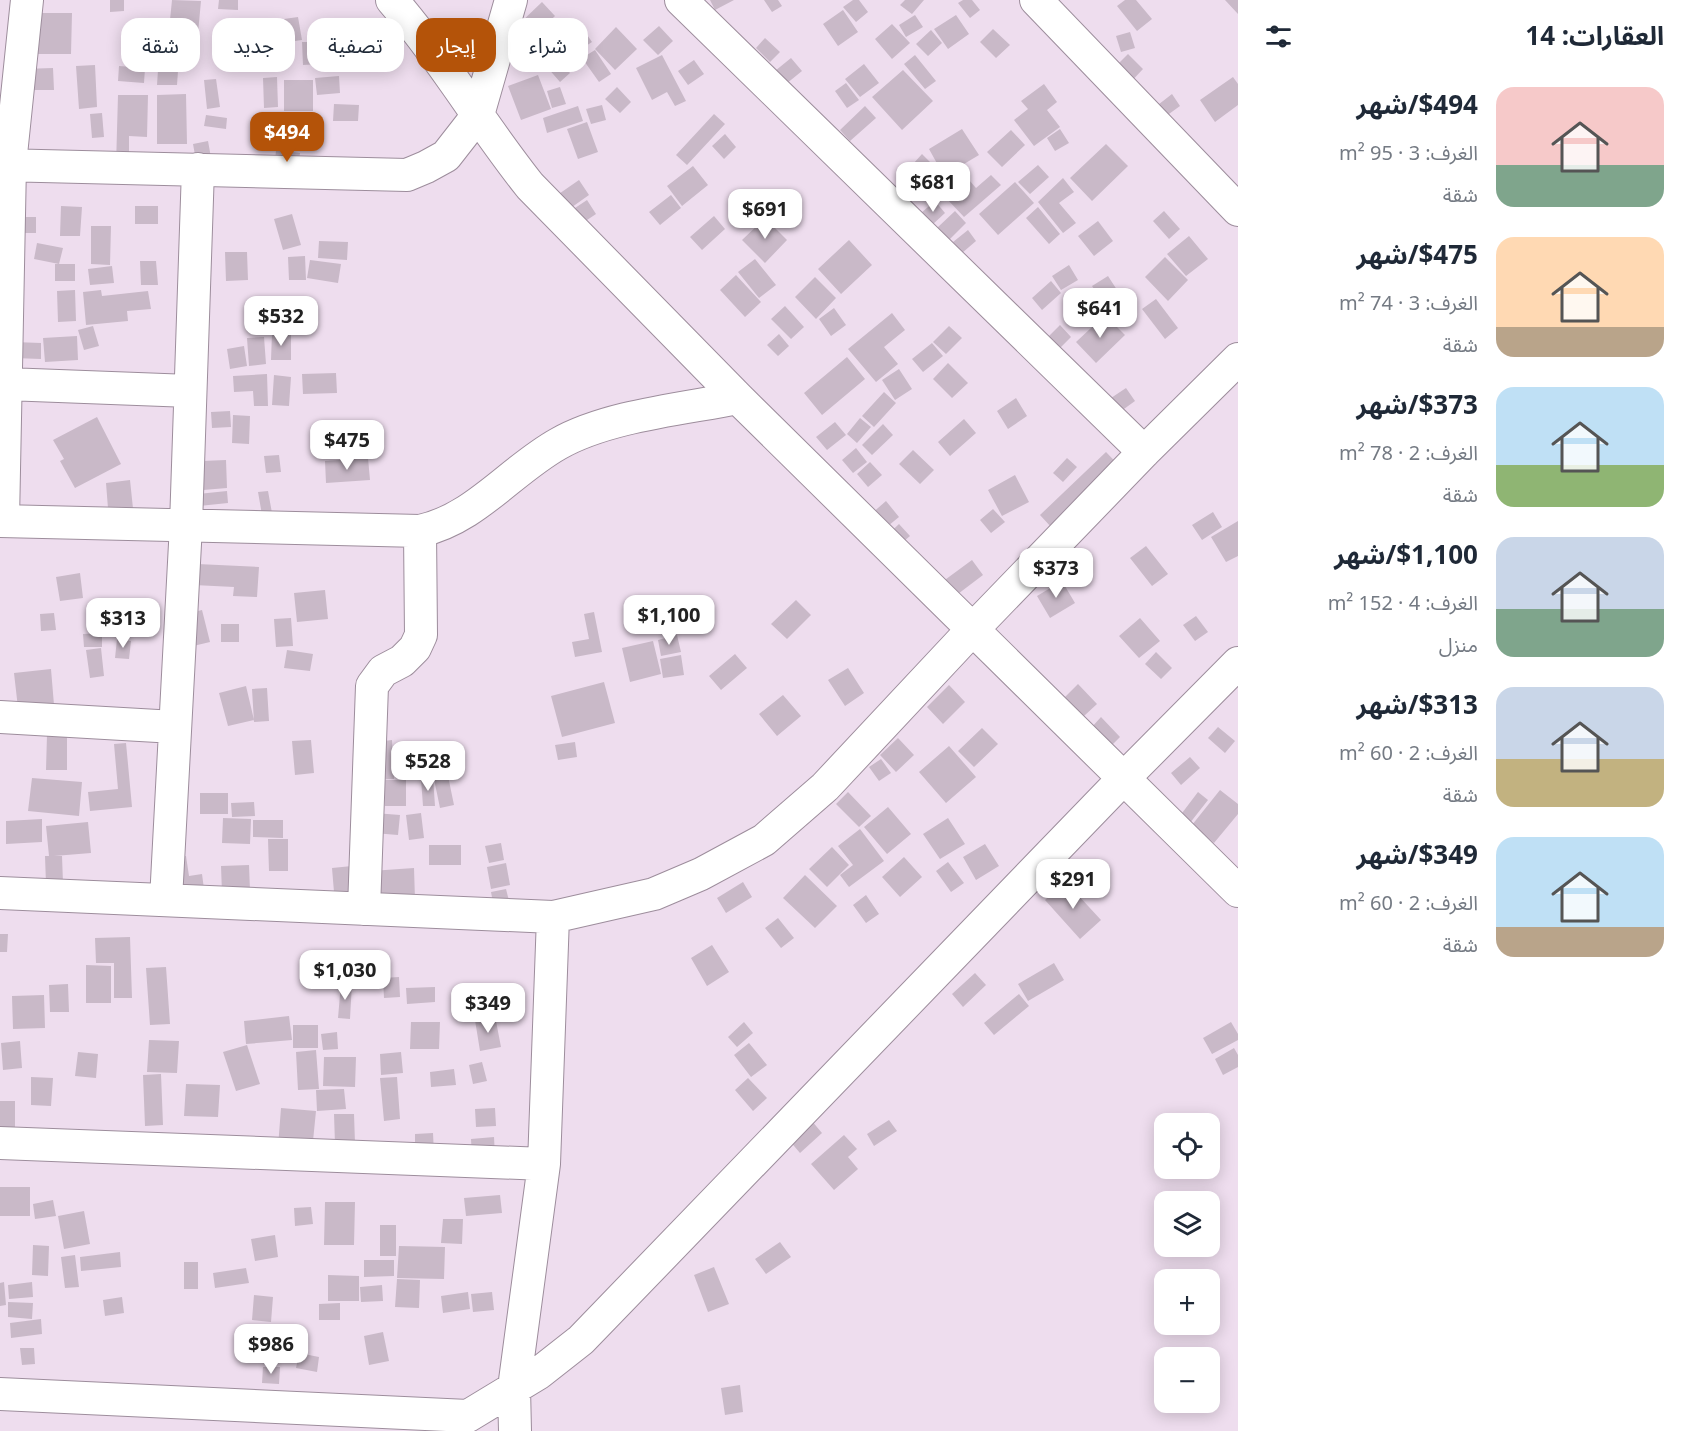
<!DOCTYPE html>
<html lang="ar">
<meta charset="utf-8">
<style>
body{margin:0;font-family:"Noto Sans","Noto Sans Arabic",sans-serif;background:#f6f6f7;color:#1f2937;direction:rtl;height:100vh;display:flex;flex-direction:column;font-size:22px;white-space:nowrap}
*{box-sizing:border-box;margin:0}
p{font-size:20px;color:#747a83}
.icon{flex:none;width:33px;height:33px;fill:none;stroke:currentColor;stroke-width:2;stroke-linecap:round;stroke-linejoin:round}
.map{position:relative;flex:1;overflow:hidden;direction:ltr}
.panel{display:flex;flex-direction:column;background:#fff;width:450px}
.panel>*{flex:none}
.guide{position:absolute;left:18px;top:18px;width:570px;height:54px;direction:rtl;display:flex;gap:12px}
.fabs{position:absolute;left:1154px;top:1113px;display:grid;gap:12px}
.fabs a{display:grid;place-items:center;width:66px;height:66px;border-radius:12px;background:#fff;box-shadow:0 3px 15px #0003;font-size:30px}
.price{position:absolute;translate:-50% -51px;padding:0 14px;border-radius:12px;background:#fff;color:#222;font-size:20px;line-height:39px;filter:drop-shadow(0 2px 3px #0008)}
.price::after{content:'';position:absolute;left:50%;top:36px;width:18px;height:14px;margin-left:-9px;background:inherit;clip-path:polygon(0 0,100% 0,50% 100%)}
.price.selected{background:#b45309;color:#fff}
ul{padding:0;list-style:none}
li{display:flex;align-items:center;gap:18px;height:150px;padding:0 24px}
li span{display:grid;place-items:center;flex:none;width:168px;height:120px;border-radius:18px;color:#555}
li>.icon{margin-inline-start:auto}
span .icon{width:72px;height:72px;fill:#fffc;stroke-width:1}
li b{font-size:26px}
h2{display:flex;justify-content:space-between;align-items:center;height:72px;padding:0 24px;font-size:26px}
.tag{padding:0 21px;border-radius:18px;background:#fff;box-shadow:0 3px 15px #0003;font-size:21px;line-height:54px}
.tag.selected{background:#b45309;color:#fff}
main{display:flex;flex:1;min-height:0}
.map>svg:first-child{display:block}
.building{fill:#c9b9c8}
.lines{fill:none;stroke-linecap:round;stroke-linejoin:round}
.minor-casing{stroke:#9d8d9c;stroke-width:34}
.minor{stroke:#fff;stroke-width:32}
</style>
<main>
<section class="panel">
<h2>العقارات: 14<svg class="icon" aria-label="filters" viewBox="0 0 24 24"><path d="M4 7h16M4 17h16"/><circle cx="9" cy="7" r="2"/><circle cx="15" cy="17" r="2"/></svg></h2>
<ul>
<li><span style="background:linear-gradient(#f6c9c9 65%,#7fa58c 0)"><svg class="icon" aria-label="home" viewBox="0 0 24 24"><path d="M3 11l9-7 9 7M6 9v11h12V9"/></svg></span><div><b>$494/شهر</b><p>الغرف: 3 · 95 m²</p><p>شقة</p></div></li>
<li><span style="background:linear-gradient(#ffd9b3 75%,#b9a48a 0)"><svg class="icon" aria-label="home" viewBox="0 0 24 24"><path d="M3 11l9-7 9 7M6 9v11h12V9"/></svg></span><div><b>$475/شهر</b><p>الغرف: 3 · 74 m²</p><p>شقة</p></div></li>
<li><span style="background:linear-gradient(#bfe0f5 65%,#8fb573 0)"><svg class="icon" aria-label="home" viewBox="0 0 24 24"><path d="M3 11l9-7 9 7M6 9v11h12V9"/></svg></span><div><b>$373/شهر</b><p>الغرف: 2 · 78 m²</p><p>شقة</p></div></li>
<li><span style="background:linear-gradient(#c9d6e8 60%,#7fa58c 0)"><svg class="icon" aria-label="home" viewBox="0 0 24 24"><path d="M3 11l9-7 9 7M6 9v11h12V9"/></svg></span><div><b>$1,100/شهر</b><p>الغرف: 4 · 152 m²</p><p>منزل</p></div></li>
<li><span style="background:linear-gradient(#c9d6e8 60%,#c2b280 0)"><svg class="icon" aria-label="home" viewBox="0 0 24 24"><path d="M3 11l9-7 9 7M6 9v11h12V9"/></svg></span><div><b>$313/شهر</b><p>الغرف: 2 · 60 m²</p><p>شقة</p></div></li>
<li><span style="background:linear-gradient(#bfe0f5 75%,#b9a48a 0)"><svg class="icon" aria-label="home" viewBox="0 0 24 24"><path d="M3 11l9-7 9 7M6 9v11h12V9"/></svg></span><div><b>$349/شهر</b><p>الغرف: 2 · 60 m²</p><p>شقة</p></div></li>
</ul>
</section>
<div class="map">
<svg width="1238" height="1431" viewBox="0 0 1238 1431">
<rect width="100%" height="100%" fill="#ede"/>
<path class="building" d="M110 0H124V11L110 12Z
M172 0 201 1 198 33 169 30Z
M219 0H238V10L218 9Z
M710 0H734L715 10Z
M764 0H778L782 6 772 12Z
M853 0H859L868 12 856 22 843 7Z
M905 0H924L912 14 900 5Z
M963 0H972L980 10 970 18 958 3Z
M1125 0H1136L1152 19 1137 31 1117 6Z
M1225 0H1238V14Z
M542 2 555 16 531 39 518 25Z
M843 10 858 32 838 46 823 24Z
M32 13H72L71 54H32Z
M915 15 923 27 906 37 899 25Z
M956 15 969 34 948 49 934 29Z
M298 17 302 40 288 42 284 19Z
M892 24 910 43 892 59 875 39Z
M581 26 592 42 563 61 553 46Z
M659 26 673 41 658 55 643 40Z
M616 27 637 49 615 70 595 49Z
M993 29 1010 45 996 58 980 42Z
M931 30 942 43 928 56 916 44Z
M1130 32 1135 48 1121 52 1116 36Z
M169 33H188V52H169Z
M765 38 780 52 770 62 756 48Z
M302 42H320V64L303 65Z
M550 50 570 73 560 82 540 59Z
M595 50 611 74 599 82 582 58Z
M1128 54 1143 69 1127 86 1111 71Z
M662 55 686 101 675 106 667 92 652 100 636 68Z
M915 55 936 81 925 89 904 64Z
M791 58 802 71 786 84 775 71Z
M694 60 704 74 688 85 678 71Z
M864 64 879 83 860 97 845 79Z
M95 65 97 107 79 109 76 66Z
M119 66 145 68 144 83 118 81Z
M53 68 54 90H24L23 69Z
M158 70 178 71 177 85H157Z
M903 70 933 101 902 130 872 97Z
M538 75 551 109 521 120 508 86Z
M339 76 340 93 317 95 315 78Z
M277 77 278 107 264 108 263 78Z
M1233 77 1238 84V105L1215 122 1200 100Z
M216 79 220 107 207 109 204 80Z
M284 80H313V111H284Z
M846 83 859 100 847 108 835 91Z
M1044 84 1057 102 1047 110 1060 127 1034 146 1014 120 1028 109 1021 101Z
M560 87 566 104 552 108 547 91Z
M617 87 631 102 620 113 605 99Z
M186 94 187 144H157V95Z
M1172 94 1180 106 1162 119 1154 108Z
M118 95H148L147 137 129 136V166H116Z
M334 104 359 105 358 121H333Z
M602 105 606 120 591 124 586 109Z
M578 106 583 121 547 133 543 118Z
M865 106 876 118 850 141 840 130Z
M102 113 104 137 92 138 90 114Z
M714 114 725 124 687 165 676 155Z
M206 115 227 118 226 129 204 126Z
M294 122H310V141H293Z
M587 122 598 152 578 159 567 129Z
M962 129 979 155 944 176 929 149Z
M1060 129 1069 143 1055 151 1047 138Z
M1011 130 1025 145 1002 167 987 152Z
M725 134 736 147 724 159 712 146Z
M208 141 212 163 197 166 193 144Z
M1106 144 1128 166 1092 201 1070 178Z
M276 150 300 153 297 176 274 173Z
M922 154 936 168 918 187 904 174Z
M1038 165 1049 177 1030 194 1018 182Z
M693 166 708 185 682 206 667 186Z
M991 175 1001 185 964 217 947 199 969 180 976 188Z
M1063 178 1074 192 1059 203 1076 223 1063 233 1038 202Z
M579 180 589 195 551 222 540 207Z
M1015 182 1034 203 998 235 979 214Z
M671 195 681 208 660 225 649 212Z
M587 200 596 214 575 228 566 214Z
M935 201 945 213 932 225 921 213Z
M61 206 82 207 80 236H60Z
M135 206H158V224H135Z
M1038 207 1060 234 1049 244 1026 218Z
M955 211 966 223 949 240 937 228Z
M1164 211 1180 229 1169 239 1153 221Z
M292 214 301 245 283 250 274 219Z
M714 216 725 229 702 250 690 237Z
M20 217H36V233H19Z
M765 218 787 240 765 263 742 240Z
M1098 221 1113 241 1094 256 1078 236Z
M91 226H111L110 265 91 264Z
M968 230 976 241 962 253 953 242Z
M1189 236 1208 259 1186 276 1167 254Z
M849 240 872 265 841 294 818 269Z
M319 241 348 242 347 260 318 258Z
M37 243 63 248 59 264 34 259Z
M225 252H247L248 280 226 281Z
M305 256 306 280H289L288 257Z
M1165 257 1188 280 1168 301 1145 277Z
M755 259 776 285 759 298 738 272Z
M310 260 341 264 338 283 307 278Z
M140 261H156L158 285H141Z
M55 264H75V281H55Z
M1069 265 1078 280 1061 290 1052 276Z
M112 266 114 283 90 285 88 269Z
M736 275 761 302 745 317 720 290Z
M1108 276 1119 293 1104 303 1092 286Z
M815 277 836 298 816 319 795 297Z
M1051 281 1061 293 1042 310 1032 298Z
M75 290 76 321 58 322 57 291Z
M101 290 102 296 148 291 151 309 127 311 128 321 86 325 83 292Z
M1120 296 1131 315 1116 323 1105 305Z
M1156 299 1178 328 1165 339 1142 309Z
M785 306 804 327 791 339 771 319Z
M834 308 846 325 831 336 819 319Z
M892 313 905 330 884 347 898 364 876 382 848 349Z
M266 315 268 330 247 332 246 317Z
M1105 315 1125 335 1096 363 1076 342Z
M1060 325 1071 337 1057 351 1046 339Z
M93 326 99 346 84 350 78 330Z
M949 326 962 338 946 354 933 342Z
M272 333H291V360H271Z
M779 334 789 346 778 356 767 345Z
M77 336 78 360 45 362 43 338Z
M264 337 266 364 249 366 247 338Z
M14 342 41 343V359L14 358Z
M932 343 943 356 923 372 912 359Z
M244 346 247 366 230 369 227 349Z
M847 357 865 379 822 415 804 393Z
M948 363 968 383 952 398 933 379Z
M899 369 912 389 895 400 882 380Z
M336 373 337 393 303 394 302 374Z
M267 374 268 406H254L253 391 234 392 233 376Z
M274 375 291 377 289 406 272 405Z
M1126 388 1135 401 1117 414 1108 400Z
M884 392 896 403 874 427 862 416Z
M1016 398 1027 416 1008 429 997 411Z
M230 411 231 427 212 428 211 412Z
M233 415 250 416 249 444 232 443Z
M97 417 121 464 75 488 60 461 64 459 53 440Z
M860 418 871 427 857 443 847 434Z
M964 419 976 433 950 456 938 442Z
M835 422 846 435 827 450 816 437Z
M883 424 893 435 872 455 862 445Z
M856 448 867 462 853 473 842 460Z
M913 450 934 470 920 484 899 464Z
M1106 452 1130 477 1063 540 1040 515Z
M279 455 281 472 266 473 264 456Z
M368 458 370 480 326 483 325 461Z
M1067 458 1077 467 1063 482 1053 473Z
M226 460 227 488 203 490 202 461Z
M870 462 882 475 868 487 857 474Z
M1015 475 1029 502 1002 516 988 490Z
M130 480 134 518 109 521 106 483Z
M227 491 228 503 199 506 198 494Z
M268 491 274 524 264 526 258 492Z
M886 501 899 517 883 530 870 515Z
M993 509 1005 522 991 533 980 520Z
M1213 512 1222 527 1202 540 1192 525Z
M1238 521V556L1226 562 1211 537Z
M899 524 910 536 890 553 880 542Z
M1146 546 1168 574 1152 586 1130 558Z
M972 560 983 575 950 600 938 585Z
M176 563 259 567 257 597 233 596 234 587 174 584Z
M80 573 83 598 60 601 56 577Z
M1062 581 1075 603 1050 618 1037 596Z
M325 590 328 619 297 622 294 593Z
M97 600 145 606 142 633 93 627Z
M796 600 811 615 787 639 771 624Z
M202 610 210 642 189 647 181 615Z
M594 612 602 652 575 657 572 642 589 639 584 614Z
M54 613 56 630 41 631 40 614Z
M1196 616 1208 632 1195 641 1183 625Z
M291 618 293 646 276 647 274 619Z
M1140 618 1160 641 1139 658 1119 636Z
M221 624H239V642H221Z
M102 633V647H84L83 634Z
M677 635 681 652 661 656 658 640Z
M117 639 131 641 129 659 115 658Z
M653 641 661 674 630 682 622 648Z
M101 648 104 676 90 678 86 650Z
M287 650 313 654 310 671 284 668Z
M1156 652 1172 668 1161 679 1145 664Z
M735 654 747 668 721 690 709 676Z
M681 655 684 675 663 678 660 659Z
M848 668 864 693 845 706 828 680Z
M51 669 54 705 18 708 14 673Z
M604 682 615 723 562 737 551 696Z
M1078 684 1097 704 1084 716 1065 697Z
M949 685 965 702 943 724 927 707Z
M246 686 254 720 228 726 219 693Z
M267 688 269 721 254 722 252 689Z
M783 695 801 716 777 736 759 714Z
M1101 717 1120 737 1110 747 1091 728Z
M1218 727 1235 741 1225 753 1208 738Z
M982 728 998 744 974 767 958 751Z
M47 735 67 736V770H46Z
M898 738 914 755 896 772 880 755Z
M311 740 314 773 295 775 292 741Z
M392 740 394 779 371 780 384 741Z
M575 742 577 757 558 760 555 745Z
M126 743 132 807 90 811 88 792 118 789 114 744Z
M949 746 976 777 946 803 919 772Z
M1190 757 1200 768 1181 785 1171 773Z
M881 759 891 773 879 781 869 767Z
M448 776 454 805 440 808 434 779Z
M433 777 435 806H423L421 779Z
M32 778 82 782 79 816 28 811Z
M385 780H406V806H385Z
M1220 790 1238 804V814L1214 843 1192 825Z
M848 792 871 816 859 827 836 804Z
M1198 792 1208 800 1186 828 1176 821Z
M200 793H228V814H200Z
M254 802 255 816 232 817 231 803Z
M888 807 911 834 887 854 864 827Z
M362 812 400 815 398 835 361 832Z
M421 813 424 838 409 840 406 815Z
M223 818 251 819 250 844 222 843Z
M948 818 965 844 940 859 923 834Z
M42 819V842L6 844V821Z
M253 820H283V838L253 837Z
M88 822 91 853 54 856H62L63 883 46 884 45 856H49L46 826Z
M860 829 884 861 849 887 840 875 853 865 838 846Z
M268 839H288V871H269Z
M501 843 504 860 489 863 485 846Z
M985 844 999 866 976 880 963 857Z
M429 845H461V865H429Z
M832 847 849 865 827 887 809 869Z
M186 856 189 876 202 874 204 889 174 893 169 858Z
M904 857 922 877 900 897 882 877Z
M1087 859 1099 872 1083 887 1071 874Z
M948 862 964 883 951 892 936 871Z
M506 863 510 885 491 889 487 867Z
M249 865 250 891 222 893 221 866Z
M352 866 355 902 335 904 332 868Z
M414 868 415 900 372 902 371 871Z
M805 875 837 906 815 928 783 898Z
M1065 881 1101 920 1080 939 1045 900Z
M743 882 752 897 726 913 717 898Z
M506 889 510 905 494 908 491 892Z
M866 895 879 914 866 923 853 905Z
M778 918 794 938 781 948 765 928Z
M0 934H8L7 952H0Z
M130 937 132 998H114V963H96L95 938Z
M712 945 729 972 707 986 691 958Z
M1054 963 1064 980 1028 1001 1018 984Z
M86 965 111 966V1003H86Z
M166 967 170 1024 150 1025 146 968Z
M975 973 986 985 963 1007 952 994Z
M399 977 400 997 384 998 383 978Z
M341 983H352L350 1019 338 1018Z
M68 984 69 1012H50L49 985Z
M435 987V1002L407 1004 406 988Z
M1019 994 1029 1006 994 1035 984 1023Z
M44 995 45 1028 13 1029 12 996Z
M289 1016 292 1040 246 1044 244 1021Z
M495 1016 501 1047 480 1051 475 1020Z
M411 1022H440L439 1049H410Z
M744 1022 753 1033 737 1047 728 1037Z
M1231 1022 1238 1034V1040L1212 1054 1203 1038Z
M293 1025H318V1048H293Z
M337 1032 338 1049 323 1050 321 1034Z
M149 1040 179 1041 177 1073 147 1072Z
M20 1041 22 1068 3 1070 1 1043Z
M749 1043 767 1065 751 1077 734 1055Z
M247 1045 260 1084 236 1091 223 1052Z
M1234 1048 1238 1055V1067L1223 1075 1215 1059Z
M316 1050 319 1089 298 1090 296 1052Z
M78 1052 98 1054 96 1078 75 1076Z
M401 1052 403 1073 381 1075 380 1054Z
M324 1057H356L355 1087 323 1086Z
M482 1062 487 1081 473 1084 469 1065Z
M454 1069 456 1085 431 1087 430 1072Z
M161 1074 163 1125 145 1126 143 1075Z
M31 1077 53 1078 51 1106 31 1105Z
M397 1077 400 1119 384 1121 380 1078Z
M748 1078 767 1098 753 1111 735 1090Z
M186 1084 220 1085 218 1117 184 1116Z
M344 1089 346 1109 317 1111 316 1090Z
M0 1101H15V1132H0Z
M281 1108 316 1111 312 1151 278 1147Z
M495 1108 496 1126 476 1127 475 1109Z
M334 1114H354L355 1143 335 1144Z
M811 1120 822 1133 800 1153 789 1140Z
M889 1120 897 1131 874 1146 867 1134Z
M433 1133 434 1154 415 1155V1134Z
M844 1135 857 1149 848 1157 858 1169 834 1190 811 1164Z
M494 1137 495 1156 472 1157 471 1139Z
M0 1187H30V1216H0Z
M500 1195 502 1213 466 1216 464 1198Z
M53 1200 56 1216 35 1219 33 1204Z
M325 1202H355L354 1245H324Z
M311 1207 313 1224 295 1226 294 1208Z
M84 1211 90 1244 64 1249 58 1216Z
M443 1219H463L462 1244 441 1243Z
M380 1225H396V1256H380Z
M275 1235 278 1257 255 1261 251 1239Z
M780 1242 791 1257 766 1274 755 1259Z
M33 1245 49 1246 48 1276 32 1275Z
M399 1246 445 1247 444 1279 397 1278Z
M120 1252 121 1267 81 1271 80 1257Z
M75 1255 79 1287 65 1288 61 1257Z
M364 1260H394V1276L364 1277Z
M184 1262H198V1289H184Z
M714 1267 729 1304 708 1312 694 1275Z
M246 1268 249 1283 215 1288 213 1273Z
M328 1275 359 1276V1301H328Z
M397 1279 420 1280 419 1308 395 1307Z
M4 1282 6 1305 0 1306V1283Z
M32 1282 33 1297 9 1299 8 1285Z
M382 1285 383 1301 361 1302 360 1287Z
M468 1292 470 1309 443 1313 441 1296Z
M492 1292 494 1310 473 1312 471 1294Z
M254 1295 273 1297 271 1322 252 1320Z
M122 1297 124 1313 105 1316 103 1300Z
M8 1302 33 1303 32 1319 8 1317Z
M340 1303V1320H319V1304Z
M41 1319 42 1334 11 1338 10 1323Z
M383 1332 389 1361 369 1365 364 1336Z
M247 1333H265V1349H248Z
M20 1348H34L35 1364 22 1365Z
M299 1353 319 1357 317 1372 296 1368Z
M263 1367H280L279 1384 262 1383Z
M740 1385 743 1412 725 1415 721 1388Z"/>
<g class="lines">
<g class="minor-casing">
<path id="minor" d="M392 0C443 59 482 126 530 186L738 398 1238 891
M681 0 1144 452
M1036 0 1238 210
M0 165 407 175 426 167 446 156 478 115 511 0
M6 384 190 391
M0 521 420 531C475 519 510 471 558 444 607 416 682 409 738 398
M3 521 10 164 27 0
M0 717 175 727
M0 893 553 917 654 894 701 874 764 840 825 787 972 630 1144 452 1238 359
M166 900 186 525 198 169
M364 909 372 686 383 671 402 661 415 648 421 635 420 531
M0 1143 544 1164
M0 1394 468 1416 539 1373 581 1340 1124 778 1238 663
M515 1431 514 1388 544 1164 553 917"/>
</g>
<use href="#minor" class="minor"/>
</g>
</svg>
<div class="fabs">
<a><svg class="icon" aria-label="locate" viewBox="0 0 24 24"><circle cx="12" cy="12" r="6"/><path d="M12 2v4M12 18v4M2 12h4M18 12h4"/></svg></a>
<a><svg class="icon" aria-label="layers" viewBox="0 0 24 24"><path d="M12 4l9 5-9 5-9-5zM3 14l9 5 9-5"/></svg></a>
<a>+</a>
<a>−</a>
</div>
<b class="price selected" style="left:287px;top:163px">$494</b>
<b class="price" style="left:933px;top:213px">$681</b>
<b class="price" style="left:765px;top:240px">$691</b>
<b class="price" style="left:1100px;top:339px">$641</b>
<b class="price" style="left:281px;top:347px">$532</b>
<b class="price" style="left:347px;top:471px">$475</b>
<b class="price" style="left:1056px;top:599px">$373</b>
<b class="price" style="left:669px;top:646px">$1,100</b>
<b class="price" style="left:123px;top:649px">$313</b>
<b class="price" style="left:428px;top:792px">$528</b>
<b class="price" style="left:1073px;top:910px">$291</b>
<b class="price" style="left:345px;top:1001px">$1,030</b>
<b class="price" style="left:488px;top:1034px">$349</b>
<b class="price" style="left:271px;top:1375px">$986</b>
<div class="guide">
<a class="tag">شراء</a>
<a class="tag selected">إيجار</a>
<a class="tag">تصفية</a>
<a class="tag">جديد</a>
<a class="tag">شقة</a>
</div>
</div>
</main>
